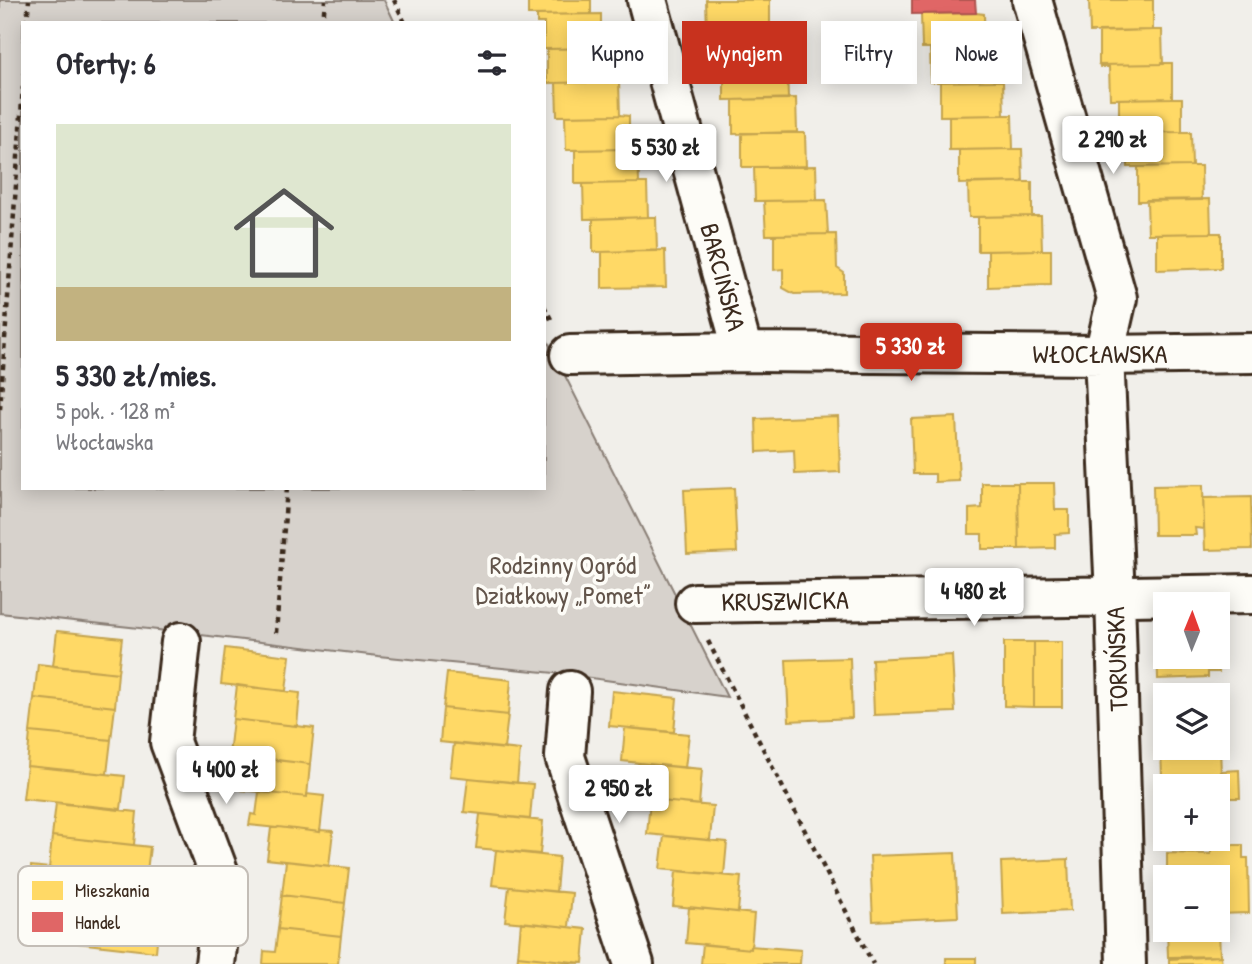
<!DOCTYPE html>
<html lang="pl">
<meta charset="utf-8">
<style>
body{margin:0;font-family:"Patrick Hand",sans-serif;background:#f7f7f7;color:#2b2b33;height:100vh;display:flex;flex-direction:column;font-size:26px;white-space:nowrap}
*{box-sizing:border-box;margin:0}
p{font-size:23px;color:#7c7c81}
.icon{flex:none;width:38px;height:38px;fill:none;stroke:currentColor;stroke-width:2;stroke-linecap:round;stroke-linejoin:round}
.map{position:relative;flex:1;overflow:hidden}
.drawer{position:absolute;left:21px;top:21px;width:525px;height:469px;display:flex;flex-direction:column;background:#fff;border-radius:0px;box-shadow:0 4px 18px #0003}
.drawer>*{flex:none}
.guide{position:absolute;left:567px;top:21px;width:579px;height:63px;display:flex;gap:14px}
.needle{width:46px;rotate:1deg}
.controls{position:absolute;left:1153px;top:592px;display:grid;gap:14px}
.controls a{display:grid;place-items:center;width:77px;height:77px;border-radius:0px;background:#fff;box-shadow:0 4px 18px #0003;font-size:35px}
.price{position:absolute;translate:-50% -60px;padding:0 16px;border-radius:7px;background:#fff;color:#222;font-size:23px;line-height:46px;filter:drop-shadow(0 2px 4px #0008)}
.price::after{content:'';position:absolute;left:50%;top:42px;width:21px;height:16px;margin-left:-10px;background:inherit;clip-path:polygon(0 0,100% 0,50% 100%)}
.price.selected{background:#c8321e;color:#fff}
ul{padding:0;list-style:none}
li{display:grid;align-content:center;gap:14px;height:371px;padding:0 35px}
li+li{border-top:2px solid #e1e1e2}
li span{display:grid;place-items:center;height:217px;border-radius:0px;color:#555}
li>.icon{margin-inline-start:auto}
span .icon{width:126px;height:126px;fill:#fffc;stroke-width:1}
li b{font-size:30px}
h2{display:flex;justify-content:space-between;align-items:center;height:84px;padding:0 35px;font-size:30px}
.tag{padding:0 24px;border-radius:0px;background:#fff;box-shadow:0 4px 18px #0003;font-size:24px;line-height:63px}
.tag.selected{background:#c8321e;color:#fff}
.map>svg:first-child{display:block}
.green{fill:#d7d2cc;stroke:#897e75;stroke-width:2}
.homes{fill:#ffd966;stroke:#c4a450;stroke-width:2}
.shops{fill:#e06666;stroke:#ae5450;stroke-width:2}
.lines{fill:none;stroke-linecap:round;stroke-linejoin:round}
.street-casing{stroke:#3b2a1e;stroke-width:44}
.path{stroke:#3b2a1e;stroke-width:4.5;stroke-dasharray:5 5;stroke-linecap:butt}
.street{stroke:#fdfcf7;stroke-width:38}
.labels{text-anchor:middle;stroke-width:7;stroke-linejoin:round;paint-order:stroke}
.street-label{font-size:26px;fill:#3b2a1e;stroke:#fdfcf7}
.park-label{font-size:26px;fill:#62544a;stroke:#fdfcf7}
.key{fill:#fdfcf7;stroke:#c3bdb6;stroke-width:2}
.key-label{font-size:19px;fill:#3b2a1e}
</style>
<div class="map">
<svg width="1252" height="964" viewBox="0 0 1252 964">
<rect width="100%" height="100%" fill="#f1efea"/>
<filter id="ink" filterUnits="userSpaceOnUse"><feTurbulence type="fractalNoise" baseFrequency=".0143" numOctaves="2"/><feDisplacementMap in="SourceGraphic" scale="14" xChannelSelector="R" yChannelSelector="G"/><feConvolveMatrix kernelMatrix="1 2 1 2 8 2 1 2 1" color-interpolation-filters="sRGB"/></filter>
<g filter="url(#ink)">
<path class="green" d="M0 0H384L395 23H23V488H544V334L727 697 555 673 378 656 167 631 0 613Z"/>
<path class="homes" d="M528 0H591V14L528 15Z
M706 0H770V31L707 32Z
M1089 0H1153V30L1090 32Z
M976 13 984 14 985 48H922L921 14Z
M601 14V48L544 49V23H537V15Z
M1153 30H1162L1163 64 1099 65V31Z
M779 31V65L716 66 715 32Z
M994 47V81L931 82 930 48Z
M601 48H610L611 82 547 83V49Z
M1162 63H1172V98L1110 99 1109 67H1100L1099 65 1163 64Z
M787 65 788 99 724 100V66Z
M619 81 620 115 557 116 556 83Z
M994 81H1003L1004 115 940 116V82Z
M796 98 797 132 733 134V100Z
M1172 98H1182V132L1119 133V99Z
M620 115 629 116V149L566 150 565 116Z
M1004 115H1012L1013 149 949 150V116Z
M1182 132H1191L1192 166 1128 167V133Z
M742 133H805L806 167H742Z
M629 149H638L639 183 575 184V150Z
M1013 149H1022L1023 182 959 184V150Z
M816 166 817 200 755 201 754 167Z
M1192 166H1201L1202 200 1138 201V167Z
M1023 182H1032V216L969 217 968 183Z
M639 183H647L648 217 584 219 583 184Z
M1210 199 1211 233 1148 234 1147 200Z
M826 200 828 234 766 235 764 201Z
M1032 216H1041L1042 250 978 251V217Z
M648 217H656L657 251 593 252V219Z
M1211 233H1221V268L1157 270V234Z
M836 234 837 268 844 273V293L794 294 783 288V269L774 270V235Z
M665 250 666 287 602 288V252Z
M1042 250H1051V285L988 287V251Z
M838 416 840 472 795 474 794 450 757 452 756 419Z
M956 417 959 481 935 482V474H913L911 419Z
M982 483H1018L1019 549H982V534H969V509L982 508Z
M1018 483H1054L1055 510H1069V533L1055 534V548L1019 549Z
M1203 485 1204 529 1195 528 1196 535H1154L1153 486Z
M734 488 737 552 687 554 684 490Z
M1251 497 1252 549 1205 550 1203 498Z
M57 631 122 638 118 673 53 666Z
M1166 641V656H1218L1219 653V672H1208V677L1158 679 1157 642Z
M1004 642H1034V707L1004 706Z
M1034 642H1062V707H1034Z
M225 648 290 656 286 691 221 684Z
M952 655 955 712 874 715 872 659Z
M850 658 852 718 789 721 786 660Z
M38 664 118 673 115 707 34 698Z
M447 673 511 680 508 715 443 708Z
M237 685 300 693 297 726 233 719Z
M612 691 677 698 674 732 609 726Z
M34 698 115 707 111 740 30 732Z
M443 708 508 715 504 749 440 742Z
M233 719 314 728 310 764 229 755Z
M625 728 689 734 685 768 622 761Z
M30 732 111 740 107 774 27 766Z
M454 743 520 750 517 783 450 776Z
M1218 746H1220L1222 804H1218V786H1166V806H1163L1161 748Z
M246 756 310 764 307 797 242 790Z
M638 763 702 769 699 805 634 798Z
M27 766 125 776 121 809 23 799Z
M1239 770 1240 798H1222L1221 771Z
M468 778 533 784 530 819 464 812Z
M259 792 307 797V794L324 796 320 832 278 827 277 828 249 825 251 814 256 815Z
M650 800 713 806 710 840 647 834Z
M56 803 137 812 134 845 52 836Z
M480 814 543 821 540 854 476 848Z
M278 827 320 832V830L333 831 329 866 267 859 271 828H277Z
M52 836 150 847 146 879 49 869Z
M664 836 727 842 724 875 660 869Z
M1211 845H1243V858H1248L1249 913 1218 914V877H1167V853L1211 854Z
M496 850 559 857 556 892 492 885Z
M955 853 958 917 873 921 870 856Z
M1068 859 1070 911 1003 914 1001 862Z
M286 861 349 868 345 903 282 895Z
M31 866 86 872 82 909 28 903Z
M676 871 741 877 738 912 673 906Z
M509 887 572 893 569 927 505 921Z
M282 895 345 903 341 936 278 929Z
M689 907 754 914 751 949 686 943Z
M82 909 159 918 156 952 78 943Z
M521 922 586 929 583 963 518 956Z
M278 929 341 936 338 964H263L264 951 275 952Z
M1219 929 1220 956 1168 957 1167 930Z
M703 944 751 949V946L801 950 800 964H701Z
M518 956 583 963 517 964Z
M1221 956 1222 964H1169V959Z
M946 958H976V964H946Z"/>
<path class="shops" d="M912 0H975L976 13 912 14Z"/>
<g class="lines">
<g class="street-casing">
<path id="street" d="M647 0 743 352
M1032 0 1117 298 1104 355 1115 596 1126 964
M570 355 743 352 1104 355 1252 353
M695 603 1252 594
M181 642 170 742 224 887 215 964
M570 691 565 757 634 964"/>
</g>
<path class="path" d="M394 0 405 23
M27 23 29 0
M323 23 325 0
M544 306 553 323
M0 409 23 87
M276 633 287 488
M708 641 873 964"/>
<use href="#street" class="street"/>
</g>
</g>
<g class="labels">
<g class="street-label">
<text transform="translate(723 277) rotate(75)" y="9">BARCIŃSKA</text>
<text x="1100" y="363">WŁOCŁAWSKA</text>
<text transform="translate(785 601) rotate(-1)" y="9">KRUSZWICKA</text>
<text transform="translate(1117 659) rotate(-92)" y="9">TORUŃSKA</text>
</g>
<g class="park-label">
<text x="563" y="574">Rodzinny Ogród<tspan x="563" dy="30">Działkowy „Pomet”</tspan></text>
</g>
</g>
<rect x="18" y="866" width="230" height="80" rx="10" class="key"/>
<rect x="32" y="881" width="31" height="19" fill="#ffd966"/>
<rect x="32" y="912" width="31" height="20" fill="#e06666"/>
<g class="key-label">
<text x="75" y="897">Mieszkania</text>
<text x="75" y="929">Handel</text>
</g>
</svg>
<div class="controls">
<a><svg class="needle" viewBox="-14 -14 28 28"><path d="M0-13l5 13h-10z" fill="#e53935"/><path d="M0 13l5-13h-10z" fill="#7c7c81"/></svg></a>
<a><svg class="icon" aria-label="layers" viewBox="0 0 24 24"><path d="M12 4l9 5-9 5-9-5zM3 14l9 5 9-5"/></svg></a>
<a>+</a>
<a>−</a>
</div>
<b class="price" style="left:1113px;top:176px">2 290 zł</b>
<b class="price" style="left:666px;top:184px">5 530 zł</b>
<b class="price selected" style="left:911px;top:383px">5 330 zł</b>
<b class="price" style="left:974px;top:628px">4 480 zł</b>
<b class="price" style="left:226px;top:806px">4 400 zł</b>
<b class="price" style="left:619px;top:825px">2 950 zł</b>
<div class="guide">
<a class="tag">Kupno</a>
<a class="tag selected">Wynajem</a>
<a class="tag">Filtry</a>
<a class="tag">Nowe</a>
</div>
<section class="drawer">
<h2>Oferty: 6<svg class="icon" aria-label="filters" viewBox="0 0 24 24"><path d="M4 7h16M4 17h16"/><circle cx="9" cy="7" r="2"/><circle cx="15" cy="17" r="2"/></svg></h2>
<ul>
<li><span style="background:linear-gradient(#dfe7d0 75%,#c2b280 0)"><svg class="icon" aria-label="home" viewBox="0 0 24 24"><path d="M3 11l9-7 9 7M6 9v11h12V9"/></svg></span><div><b>5 330 zł/mies.</b><p>5 pok. · 128 m²</p><p>Włocławska</p></div></li>
</ul>
</section>
</div>
